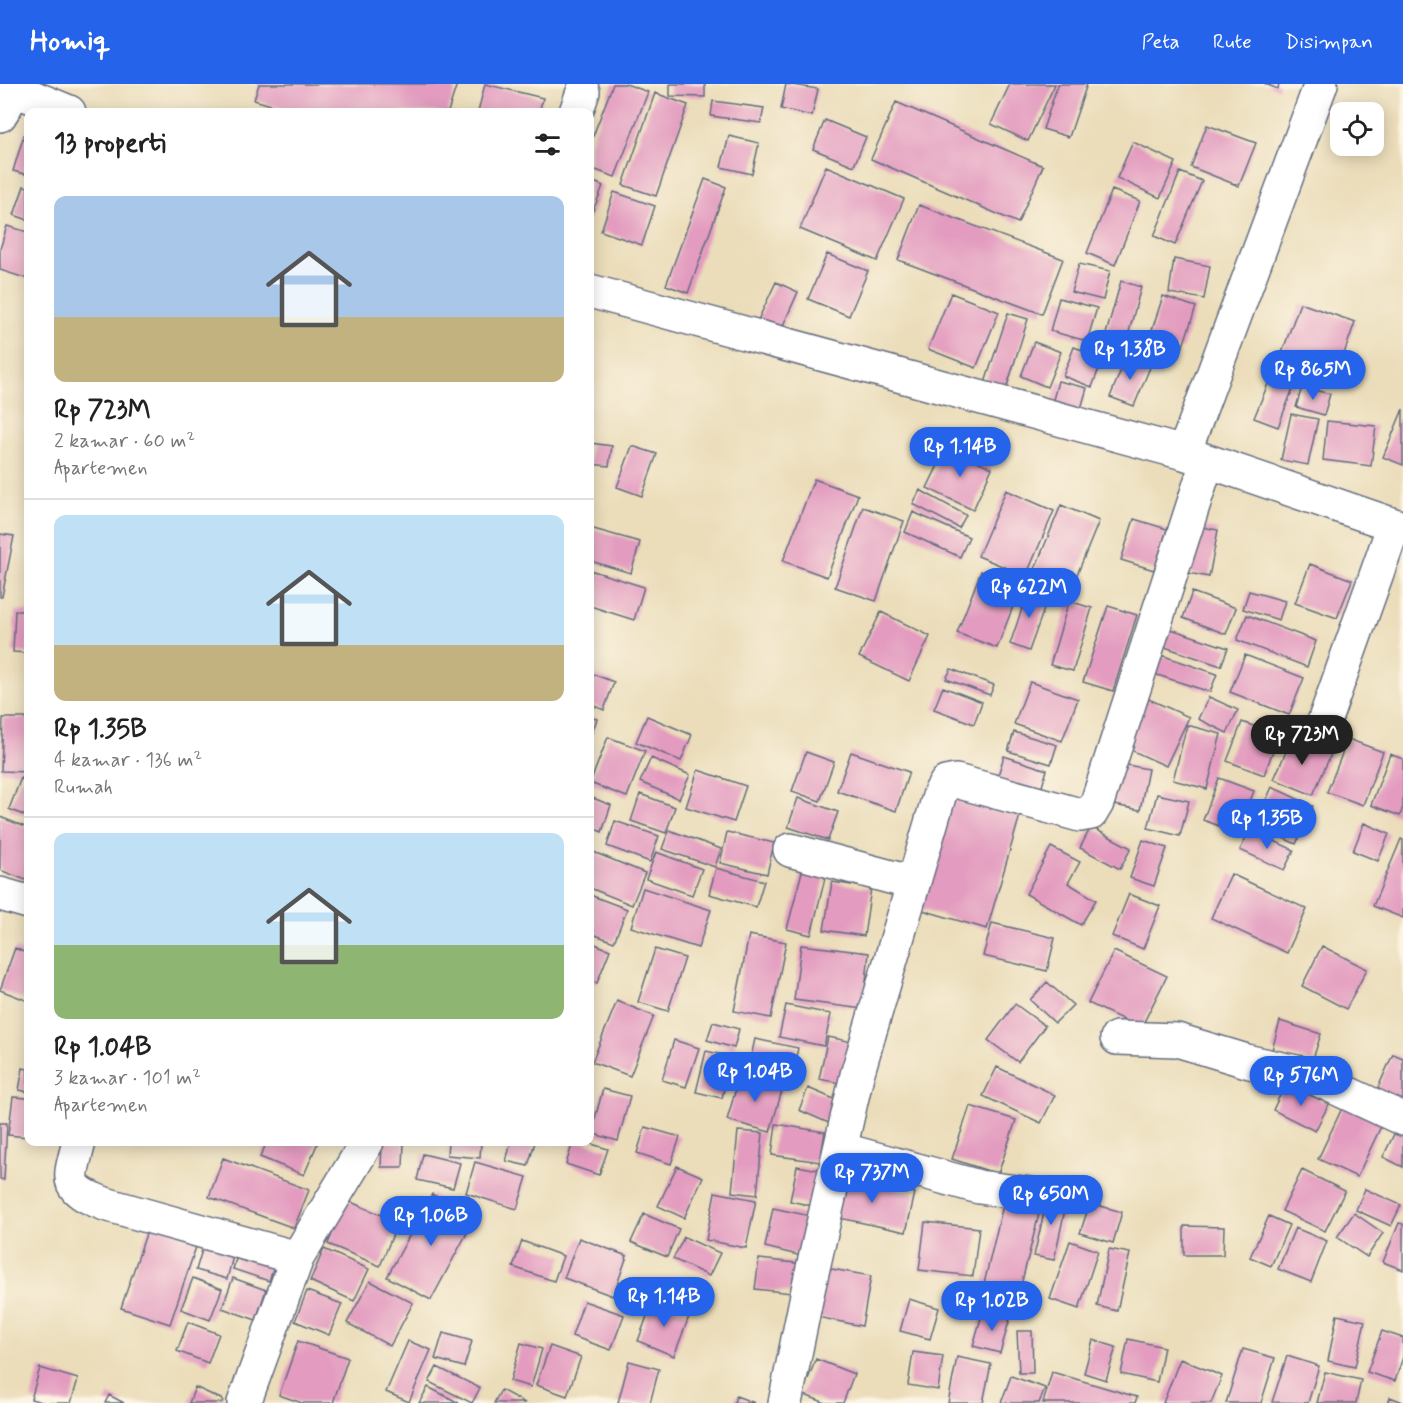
<!DOCTYPE html>
<html lang="id">
<meta charset="utf-8">
<style>
body{margin:0;font-family:Mynerve,sans-serif;background:#f6f6f6;color:#222;height:100vh;display:flex;flex-direction:column;font-size:22px;white-space:nowrap}
*{box-sizing:border-box;margin:0}
p{font-size:20px;color:#767676}
.icon{flex:none;width:33px;height:33px;fill:none;stroke:currentColor;stroke-width:2;stroke-linecap:round;stroke-linejoin:round}
.map{position:relative;flex:1;overflow:hidden}
.drawer{position:absolute;left:24px;top:24px;width:570px;height:1038px;display:flex;flex-direction:column;background:#fff;border-radius:12px;box-shadow:0 3px 15px #0003}
.drawer>*{flex:none}
.buttons{position:absolute;left:1330px;top:18px;display:grid;gap:12px}
.buttons a{display:grid;place-items:center;width:54px;height:54px;border-radius:12px;background:#fff;box-shadow:0 3px 15px #0003;font-size:30px}
.price{position:absolute;translate:-50% -51px;padding:0 14px;border-radius:21px;background:#2563eb;color:#fff;font-size:20px;line-height:39px;filter:drop-shadow(0 2px 3px #0008)}
.price::after{content:'';position:absolute;left:50%;top:36px;width:18px;height:14px;margin-left:-9px;background:inherit;clip-path:polygon(0 0,100% 0,50% 100%)}
.price.current{background:#222;color:#fff}
ul{padding:0;list-style:none}
li{display:grid;align-content:center;gap:12px;height:318px;padding:0 30px}
li+li{border-top:2px solid #e0e0e0}
li span{display:grid;place-items:center;height:186px;border-radius:12px;color:#555}
li>.icon{margin-inline-start:auto}
span .icon{width:108px;height:108px;fill:#fffc;stroke-width:1}
li b{font-size:26px}
h2{display:flex;justify-content:space-between;align-items:center;height:72px;padding:0 30px;font-size:26px}
header{display:flex;align-items:center;gap:36px;box-sizing:border-box;height:84px;padding:0 30px;background:#2563eb;color:#fff}
header strong{font-size:28px}
nav{display:flex;gap:33px;margin-inline-start:auto;font-size:21px}
.map>svg:first-child{display:block}
.building{fill:#e39bbf}
.lines{fill:none;stroke-linecap:round;stroke-linejoin:round}
.minor-casing{stroke:#646c7e;stroke-width:36}
.major-casing{stroke:#646c7e;stroke-width:36}
.minor{stroke:#fff;stroke-width:33}
.major{stroke:#fff;stroke-width:33}
</style>
<header>
<strong>Homiq</strong>
<nav><a>Peta</a><a>Rute</a><a>Disimpan</a></nav>
</header>
<div class="map">
<svg width="1403" height="1319" viewBox="0 0 1403 1319">
<rect width="100%" height="100%" fill="#fcf5e5"/>
<filter id="ink" filterUnits="userSpaceOnUse"><feTurbulence type="fractalNoise" baseFrequency=".0167" numOctaves="2"/><feDisplacementMap in="SourceGraphic" scale="12" xChannelSelector="R" yChannelSelector="G"/><feConvolveMatrix kernelMatrix="1 2 1 2 8 2 1 2 1" color-interpolation-filters="sRGB"/></filter>
<filter id="wash" filterUnits="userSpaceOnUse"><feTurbulence type="fractalNoise" baseFrequency=".008" numOctaves="4" result="noise"/><feDisplacementMap in="SourceGraphic" scale="24" xChannelSelector="R" yChannelSelector="G"/><feGaussianBlur stdDeviation="1.35" result="paint"/><feColorMatrix in="noise" values="0 0 0 0 0 0 0 0 0 0 0 0 0 0 0 0 0 1.4 0 .05"/><feComposite in="paint" operator="in"/></filter>
<g filter="url(#wash)">
<rect width="100%" height="100%" fill="#ebddba"/>
<g id="blocks">
<path class="building" d="M259 0H457L448 28H295L254 16Z
M485 0 543 14 539 28H478Z
M613 0H626L648 8 615 93 590 84V60Z
M670 0H705V13L670 12Z
M786 0 818 5 812 32 781 25Z
M1010 0H1055L1028 57 991 40Z
M1058 0H1087L1069 53 1043 45Z
M1265 0H1279L1278 5Z
M655 9 688 21 656 112 623 101Z
M713 17 764 24 761 39 711 32Z
M896 18 1043 82 1018 139 871 75Z
M825 36 866 53 854 82 813 65Z
M1207 41 1256 59 1239 102 1191 83Z
M24 51 28 52V91L13 87Z
M729 52 759 59 752 90 721 83Z
M1133 58 1176 78 1160 114 1117 94Z
M826 82 904 115 877 177 800 145Z
M1180 88 1202 97 1175 161 1154 152Z
M705 95 726 103 688 209 666 201Z
M590 96 603 102 590 134Z
M24 102 28 103V136L14 131Z
M1112 106 1140 117 1115 181 1087 169Z
M614 108 655 122 642 161 601 147Z
M919 121 1063 175 1042 230 898 176Z
M7 142 28 148V195L0 186V165Z
M827 170 868 187 849 232 808 215Z
M1174 175 1210 182 1204 215 1169 209Z
M1079 180 1110 187 1103 216 1071 208Z
M1121 197 1141 203 1125 263 1104 257Z
M776 198 798 208 781 246 758 236Z
M951 209 999 228 976 284 928 265Z
M1163 212 1196 223 1182 265 1149 255Z
M1059 214 1097 224 1087 257 1050 247Z
M1300 219 1355 238 1335 296 1279 277Z
M1008 229 1028 235 1004 312 983 305Z
M1034 258 1061 268 1047 303 1021 292Z
M1074 263 1103 274 1092 303 1063 292Z
M1127 271 1151 281 1134 322 1110 313Z
M1272 290 1295 299 1278 343 1254 334Z
M1058 297 1087 304 1078 335 1050 327Z
M1302 303 1330 310 1324 331 1296 323Z
M1403 325V381L1383 373Z
M1291 330 1318 335 1308 381 1281 376Z
M1327 337 1376 342 1371 382 1323 376Z
M590 359 612 362 609 382 590 380Z
M632 362 657 370 642 412 617 403Z
M947 363 992 384 973 426 927 404Z
M814 395 858 411 827 493 783 477Z
M920 406 966 431 959 444 913 420Z
M1006 406 1054 427 1026 492 978 472Z
M1061 421 1099 437 1070 508 1032 492Z
M863 423 904 437 876 517 835 503Z
M913 428 969 453 960 473 905 448Z
M1134 435 1167 445 1154 486 1121 476Z
M1192 441 1218 446 1209 493 1183 488Z
M590 444 640 458 631 489 590 477Z
M0 450 14 452 2 513H0Z
M1310 480 1352 496 1337 534 1295 519Z
M590 486 644 503 634 536 590 522Z
M981 487 1021 502 997 564 957 549Z
M1029 504 1049 511 1029 567 1010 560Z
M1249 507 1285 517 1279 536 1243 525Z
M1192 508 1236 524 1226 550 1183 534Z
M1069 517 1092 524 1073 587 1050 581Z
M1108 522 1137 531 1113 607 1083 598Z
M15 527H28V569L13 568Z
M881 528 930 552 909 597 859 573Z
M1247 531 1316 557 1307 583 1237 556Z
M1165 543 1228 564 1221 582 1159 561Z
M1152 568 1217 590 1210 608 1145 587Z
M1245 571 1304 594 1289 631 1230 608Z
M951 585 994 601 990 611 946 595Z
M590 589 614 598 604 626 590 620Z
M1030 598 1078 615 1062 657 1014 640Z
M943 603 982 618 974 640 934 625Z
M1144 613 1189 633 1166 682 1122 662Z
M1209 613 1238 626 1227 649 1198 635Z
M647 632 692 651 681 677 636 658Z
M590 633 597 635 590 654Z
M3 634H28V688L1 687Z
M1242 638 1279 651 1264 691 1227 677Z
M1187 641 1221 650 1207 705 1173 696Z
M1014 648 1057 661 1051 680 1008 667Z
M608 653 645 667 627 713 590 699Z
M1292 654 1331 670 1313 711 1274 695Z
M1348 655 1383 668 1363 721 1327 708Z
M806 668 834 678 820 717 792 707Z
M851 668 909 688 896 727 837 707Z
M1390 670 1403 675V723L1400 732 1371 721Z
M1004 672 1047 686 1039 712 996 698Z
M651 674 690 691 679 715 640 698Z
M1117 679 1148 685 1140 726 1109 720Z
M698 686 746 702 734 738 686 723Z
M21 694 28 697V733L9 725Z
M1219 694 1254 707 1238 749 1203 736Z
M1272 703 1313 722 1296 760 1255 741Z
M946 707 1021 728 987 845 912 823Z
M640 710 675 723 666 749 631 737Z
M1157 710 1189 717 1180 752 1148 744Z
M590 713 611 721 602 748 590 743Z
M798 714 838 728 828 756 788 743Z
M0 733 28 744V797L0 786Z
M615 737 659 752 650 778 607 762Z
M1364 739 1389 750 1378 777 1353 767Z
M1091 743 1131 764 1120 785 1080 764Z
M669 746 721 765 715 783 662 765Z
M1250 746 1294 766 1284 786 1240 766Z
M727 748 774 759 767 790 720 779Z
M1401 755 1403 756V834L1373 822Z
M1143 756 1167 764 1154 802 1130 794Z
M1051 763 1080 778 1068 799 1096 816 1081 841 1026 810Z
M591 767 645 789 632 821 590 804V771Z
M656 768 702 785 692 811 646 795Z
M805 776 828 782 811 851 787 845Z
M716 784 764 797 756 823 709 810Z
M1231 790 1307 825 1287 869 1211 834Z
M832 798 871 804 864 852 824 846Z
M643 804 711 826 698 864 631 843Z
M1129 810 1160 822 1143 865 1112 852Z
M590 811 627 825 614 858 590 849Z
M992 839 1055 854 1047 887 983 872Z
M749 851 786 858 771 934 734 927Z
M590 858 610 866 597 899 590 897Z
M801 861 869 869 863 925 794 916Z
M1322 862 1367 885 1346 925 1302 902Z
M15 864 28 870V917L0 906Z
M655 865 685 874 668 927 638 918Z
M1114 867 1167 892 1141 944 1088 919Z
M1047 898 1073 921 1055 939 1030 916Z
M617 917 654 932 630 992 592 978Z
M1015 920 1045 942 1018 978 988 956Z
M786 921 831 930 824 962 779 953Z
M1280 937 1321 950 1312 978 1272 966Z
M713 938 739 945 734 964 707 956Z
M828 953 858 959 850 1001 819 995Z
M755 955 798 964 791 996 748 986Z
M674 956 699 964 686 1003 662 996Z
M706 967 732 973 722 1014 696 1008Z
M1393 970 1403 974V1019L1373 1015Z
M997 983 1055 1011 1041 1039 983 1012Z
M23 984 28 985V1008L19 1006Z
M740 990 783 1003 770 1048 727 1036Z
M1286 999 1329 1020 1315 1047 1273 1026Z
M808 1004 841 1018 831 1040 799 1026Z
M603 1005 630 1012 618 1057 591 1049Z
M13 1013 28 1014V1053L8 1051Z
M1344 1020 1383 1038 1357 1093 1318 1075Z
M970 1022 1016 1036 998 1090 952 1075Z
M0 1039H7L4 1096 0 1095Z
M776 1040 825 1048 820 1078 772 1071Z
M645 1043 680 1053 671 1080 637 1069Z
M1397 1044 1403 1047V1083L1383 1073Z
M738 1047 763 1049 757 1111 732 1108Z
M267 1058H318L304 1091 260 1073Z
M382 1058H404L403 1083H381Z
M448 1058H481L480 1074 447 1071Z
M511 1058H535L528 1082 506 1077Z
M573 1058H585L608 1065 599 1091 566 1080Z
M423 1070 460 1079 453 1104 417 1096Z
M223 1074 309 1106 294 1144 209 1113Z
M475 1078 527 1093 517 1125 466 1109Z
M677 1082 703 1093 684 1134 658 1122Z
M797 1082 825 1087 817 1123 790 1117Z
M1302 1086 1345 1107 1325 1147 1282 1127Z
M839 1093 915 1109 906 1148 830 1132Z
M1365 1105 1401 1121 1391 1142 1356 1126Z
M1049 1107 1068 1112 1054 1176 1034 1172Z
M715 1108 756 1116 746 1164 706 1156Z
M432 1110 475 1134 431 1216 387 1193Z
M346 1116 398 1138 380 1182 328 1160Z
M1090 1119 1122 1128 1113 1159 1080 1149Z
M1003 1121 1039 1130 1018 1213 983 1204Z
M773 1124 815 1133 806 1173 765 1163Z
M1354 1129 1383 1149 1367 1173 1337 1153Z
M644 1130 679 1145 667 1173 631 1158Z
M1269 1132 1289 1141 1271 1182 1250 1173Z
M150 1138 199 1154 170 1240 121 1224Z
M925 1138 979 1144 973 1192 919 1186Z
M1399 1139 1403 1140V1186L1383 1178Z
M1184 1142 1224 1143 1223 1171H1184Z
M1295 1144 1327 1157 1311 1198 1278 1185Z
M684 1153 720 1169 709 1192 673 1175Z
M579 1154 627 1172 613 1212 564 1194Z
M205 1156 235 1165 227 1195 196 1186Z
M522 1157 563 1172 554 1197 513 1183Z
M1070 1157 1098 1167 1079 1225 1050 1215Z
M239 1165 276 1177 269 1197 233 1185Z
M324 1165 369 1185 354 1217 310 1197Z
M1109 1165 1130 1169 1117 1227 1097 1222Z
M759 1175 805 1180 801 1210 755 1205Z
M826 1184 871 1192 862 1242 817 1233Z
M193 1194 222 1205 210 1236 181 1225Z
M233 1194 266 1206 256 1236 222 1224Z
M370 1197 413 1219 390 1262 347 1239Z
M307 1207 342 1220 329 1251 295 1237Z
M909 1215 939 1224 930 1255 900 1247Z
M653 1216 690 1230 674 1272 638 1257Z
M584 1217 624 1231 611 1266 572 1252Z
M983 1227 1010 1234 1000 1269 973 1262Z
M1337 1231 1365 1237 1355 1283 1328 1277Z
M188 1238 219 1250 208 1279 177 1267Z
M1017 1247H1032L1033 1289H1019Z
M1382 1247 1403 1254V1273L1395 1297 1367 1288Z
M443 1249 472 1257 464 1283 435 1275Z
M1128 1255 1164 1263 1157 1298 1121 1290Z
M1093 1256 1116 1263 1106 1296 1084 1289Z
M298 1257 348 1274 333 1319H302L279 1311Z
M408 1257 431 1266 409 1318 386 1308Z
M521 1259 542 1265 531 1303 510 1297Z
M550 1262 581 1273 567 1312 536 1301Z
M1243 1265 1275 1274 1261 1319H1226Z
M913 1268 943 1272 938 1306 908 1301Z
M1287 1272 1319 1282 1308 1319 1272 1318Z
M957 1273 991 1280 983 1319H948Z
M816 1275 854 1290 843 1319H826L802 1310Z
M1180 1275 1222 1292 1211 1319H1163Z
M629 1277 659 1285 650 1319H618Z
M437 1283 480 1304 472 1319 429 1298Z
M40 1284 78 1295 71 1319H45L31 1315Z
M1052 1288 1137 1313 1135 1319H1043Z
M1325 1288 1361 1296 1356 1319H1317Z
M1011 1292 1045 1304 1039 1319H1001Z
M195 1303 223 1316 222 1319H189Z
M428 1303 459 1319H419Z
M501 1306 525 1319H494Z
M109 1311 124 1319H105Z
M736 1312 755 1319H734Z
M1390 1313 1403 1318V1319H1388Z"/>
</g>
</g>
<g filter="url(#ink)">
<use href="#blocks" fill-opacity="0" stroke="#646c7e" stroke-width="1.5"/>
<g class="lines">
<g class="minor-casing">
<path id="minor" d="M15 6 69 28
M576 28 583 8
M590 207 1184 369 1403 444
M1184 369 1321 0
M1324 638 1394 441
M790 766 913 799
M0 810 28 818
M1117 954 1177 956 1250 978 1306 990 1403 1035
M79 1058C69 1097 63 1104 105 1120L297 1174
M840 1065 979 1103 1031 1110
M244 1319 297 1174 367 1058
M785 1319 808 1206 857 991 940 709 946 699 956 697 1080 731 1091 729 1097 719 1207 378"/>
</g>
<g class="major-casing">
<path id="major" d="M0 31 19 0"/>
</g>
<use href="#minor" class="minor"/>
<use href="#major" class="major"/>
</g>
</g>
</svg>
<div class="buttons">
<a><svg class="icon" aria-label="locate" viewBox="0 0 24 24"><circle cx="12" cy="12" r="6"/><path d="M12 2v4M12 18v4M2 12h4M18 12h4"/></svg></a>
</div>
<b class="price" style="left:1130px;top:297px">Rp 1.38B</b>
<b class="price" style="left:1313px;top:317px">Rp 865M</b>
<b class="price" style="left:960px;top:394px">Rp 1.14B</b>
<b class="price" style="left:1029px;top:535px">Rp 622M</b>
<b class="price current" style="left:1302px;top:682px">Rp 723M</b>
<b class="price" style="left:1267px;top:766px">Rp 1.35B</b>
<b class="price" style="left:755px;top:1019px">Rp 1.04B</b>
<b class="price" style="left:1301px;top:1023px">Rp 576M</b>
<b class="price" style="left:872px;top:1120px">Rp 737M</b>
<b class="price" style="left:1051px;top:1142px">Rp 650M</b>
<b class="price" style="left:431px;top:1163px">Rp 1.06B</b>
<b class="price" style="left:664px;top:1244px">Rp 1.14B</b>
<b class="price" style="left:992px;top:1248px">Rp 1.02B</b>
<section class="drawer">
<h2>13 properti<svg class="icon" aria-label="filters" viewBox="0 0 24 24"><path d="M4 7h16M4 17h16"/><circle cx="9" cy="7" r="2"/><circle cx="15" cy="17" r="2"/></svg></h2>
<ul>
<li><span style="background:linear-gradient(#a9c7e8 65%,#c2b280 0)"><svg class="icon" aria-label="home" viewBox="0 0 24 24"><path d="M3 11l9-7 9 7M6 9v11h12V9"/></svg></span><div><b>Rp 723M</b><p>2 kamar · 60 m²</p><p>Apartemen</p></div></li>
<li><span style="background:linear-gradient(#bfe0f5 70%,#c2b280 0)"><svg class="icon" aria-label="home" viewBox="0 0 24 24"><path d="M3 11l9-7 9 7M6 9v11h12V9"/></svg></span><div><b>Rp 1.35B</b><p>4 kamar · 136 m²</p><p>Rumah</p></div></li>
<li><span style="background:linear-gradient(#bfe0f5 60%,#8fb573 0)"><svg class="icon" aria-label="home" viewBox="0 0 24 24"><path d="M3 11l9-7 9 7M6 9v11h12V9"/></svg></span><div><b>Rp 1.04B</b><p>3 kamar · 101 m²</p><p>Apartemen</p></div></li>
</ul>
</section>
</div>
